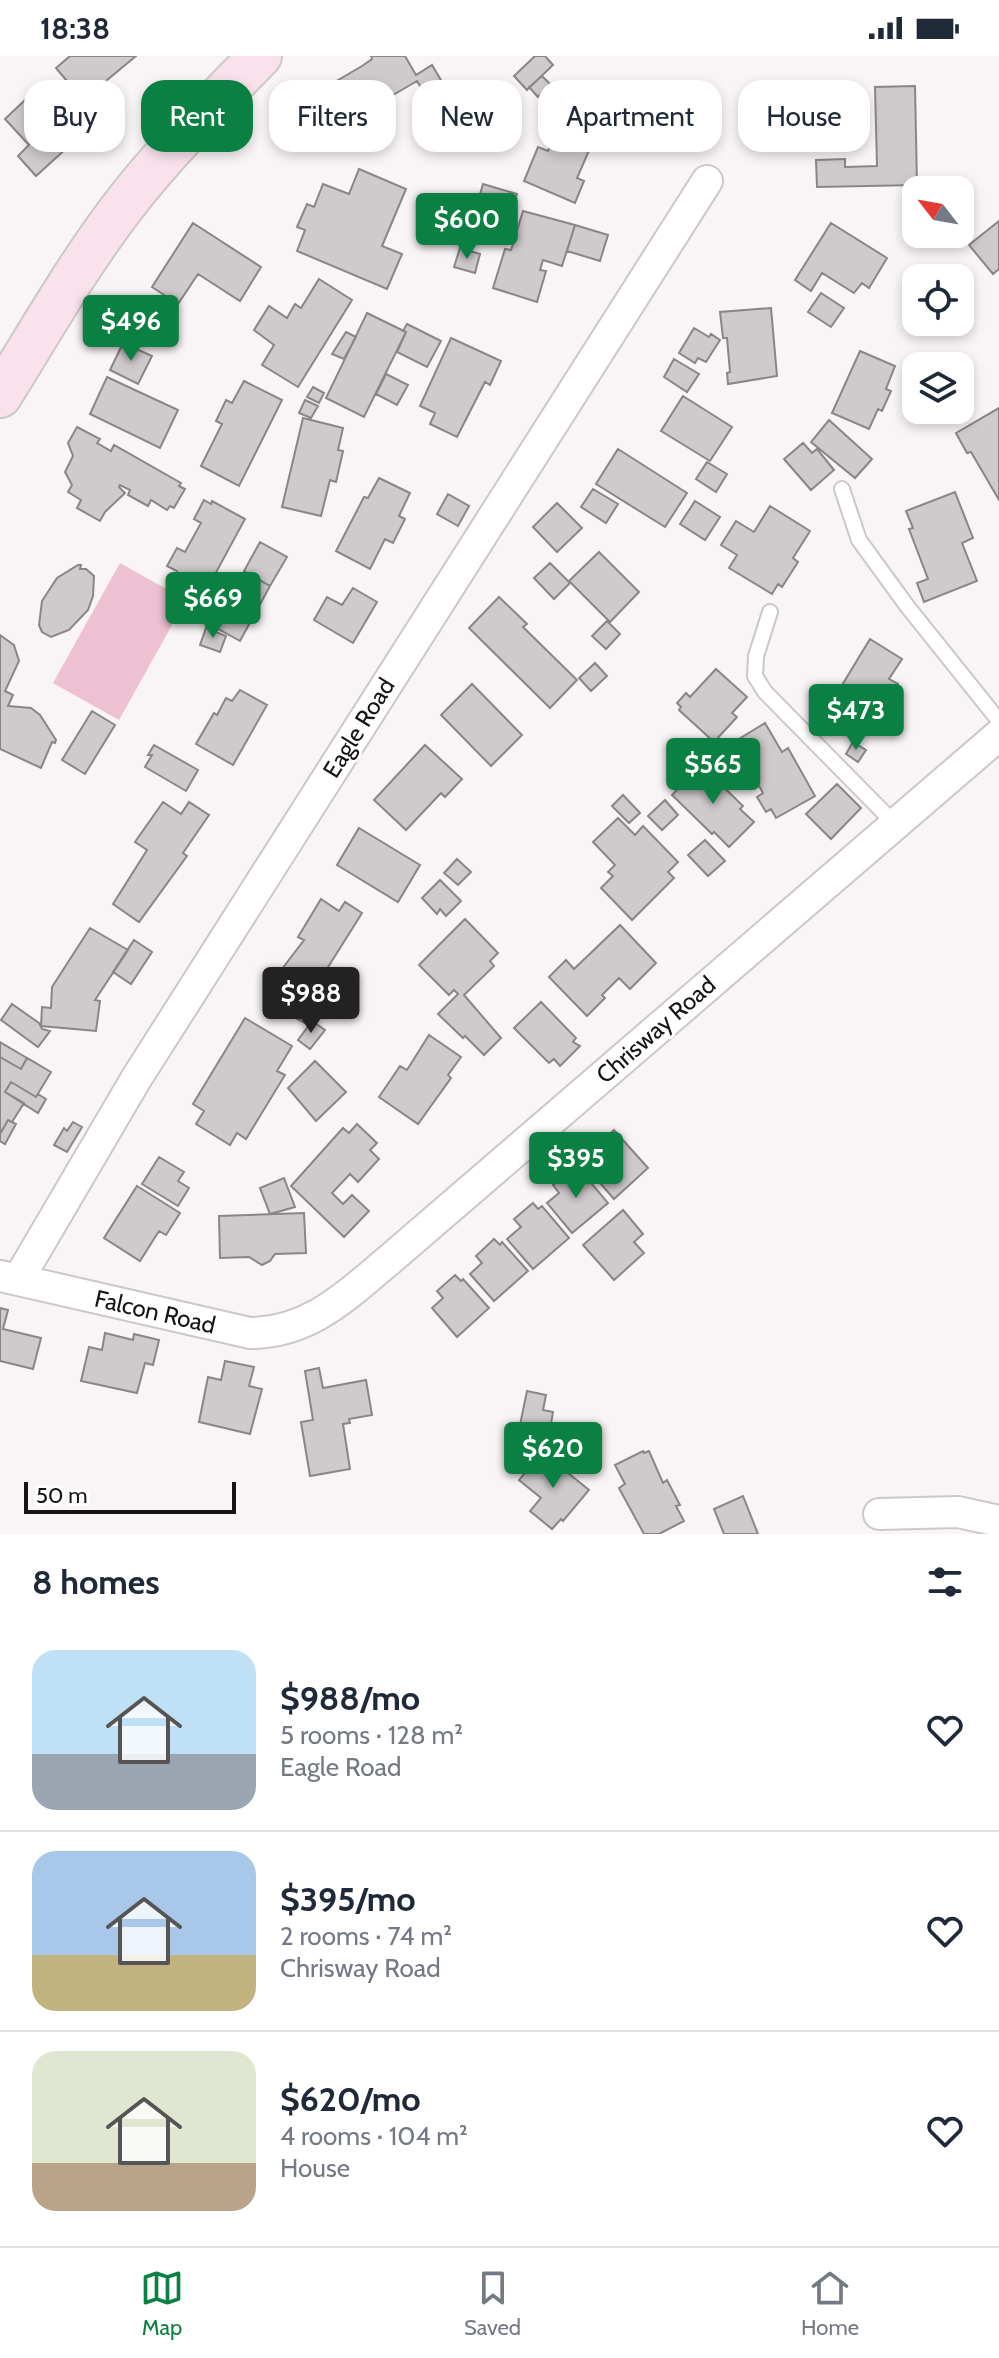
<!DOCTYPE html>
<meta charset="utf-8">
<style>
body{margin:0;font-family:Cabin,sans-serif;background:#f6f6f7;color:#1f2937;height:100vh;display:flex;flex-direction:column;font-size:30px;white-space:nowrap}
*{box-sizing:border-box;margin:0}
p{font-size:26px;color:#747a83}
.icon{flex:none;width:44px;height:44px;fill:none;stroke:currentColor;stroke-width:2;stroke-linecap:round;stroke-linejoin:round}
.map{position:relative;height:1478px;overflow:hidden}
.drawer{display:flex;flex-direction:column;background:#fff;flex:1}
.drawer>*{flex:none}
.top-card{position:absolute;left:24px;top:24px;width:952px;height:72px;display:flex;gap:16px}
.needle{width:52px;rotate:301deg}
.buttons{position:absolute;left:902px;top:120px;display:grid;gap:16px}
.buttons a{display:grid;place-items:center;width:72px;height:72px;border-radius:16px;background:#fff;box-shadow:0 4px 12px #0003;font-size:40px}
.scale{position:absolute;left:24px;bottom:20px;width:212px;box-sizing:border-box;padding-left:8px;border:4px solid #151314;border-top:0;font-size:22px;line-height:28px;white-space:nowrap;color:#151314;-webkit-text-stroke:6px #fff;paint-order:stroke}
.price{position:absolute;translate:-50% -68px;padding:0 18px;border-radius:8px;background:#0b8043;color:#fff;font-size:26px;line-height:52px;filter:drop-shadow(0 2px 4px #0008)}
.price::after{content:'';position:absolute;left:50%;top:48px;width:24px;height:18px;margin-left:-12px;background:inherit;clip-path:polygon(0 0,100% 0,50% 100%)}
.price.on{background:#222;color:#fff}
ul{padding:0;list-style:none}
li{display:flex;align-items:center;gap:24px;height:200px;padding:0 32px}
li+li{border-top:2px solid #e0e1e3}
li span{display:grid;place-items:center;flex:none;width:224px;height:160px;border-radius:24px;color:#555}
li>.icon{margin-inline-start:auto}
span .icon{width:96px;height:96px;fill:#fffc;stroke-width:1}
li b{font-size:34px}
h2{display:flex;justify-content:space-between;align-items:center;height:96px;padding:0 32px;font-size:34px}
.tag{padding:0 28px;border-radius:24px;background:#fff;box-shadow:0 4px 12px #0003;font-size:28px;line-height:72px}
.tag.on{background:#0b8043;color:#fff}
.status{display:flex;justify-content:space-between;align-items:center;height:56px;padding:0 40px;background:#fff;direction:ltr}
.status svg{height:22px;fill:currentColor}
.tabs{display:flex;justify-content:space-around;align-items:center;height:112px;border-top:2px solid #e0e1e3;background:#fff;font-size:22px;color:#747a83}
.tabs a{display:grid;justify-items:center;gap:4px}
.tabs .on{color:#0b8043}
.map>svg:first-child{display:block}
.green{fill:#edc0d2}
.building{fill:#cfcacc;stroke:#8a8587;stroke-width:2}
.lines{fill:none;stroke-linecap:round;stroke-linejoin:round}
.service-casing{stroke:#ccc7c8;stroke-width:18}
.minor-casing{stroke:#ccc7c8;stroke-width:34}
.secondary-casing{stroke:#ccc7c8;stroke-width:46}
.service{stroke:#fff;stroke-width:14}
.minor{stroke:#fff;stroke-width:30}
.secondary{stroke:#fae2ed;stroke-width:42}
.labels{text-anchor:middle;stroke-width:6;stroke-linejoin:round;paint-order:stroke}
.street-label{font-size:24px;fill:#151314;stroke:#fff}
</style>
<div class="status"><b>18:38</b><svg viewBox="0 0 49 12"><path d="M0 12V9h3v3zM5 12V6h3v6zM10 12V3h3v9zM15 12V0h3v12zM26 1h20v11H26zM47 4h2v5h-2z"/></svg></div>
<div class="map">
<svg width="999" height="1478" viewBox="0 0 999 1478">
<rect width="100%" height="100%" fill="#f9f4f6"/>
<path class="green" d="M120 507 186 544 119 664 53 627Z"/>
<path class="building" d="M70 0H136L83 44 56 12Z
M371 0H405L416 19 432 9 455 48 430 63 421 47 428 43 417 25 337 72 316 37 362 10 372 3Z
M535 0H545L553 9 527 34 514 20Z
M542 20 551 29 538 41 529 31Z
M915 30 917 129 817 131 816 104 845 103V111L877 110 875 31Z
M583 38 609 49 577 122 584 125 575 147 524 125 538 91 548 95 563 54 574 59Z
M25 44 68 91 36 120 18 100 29 89 5 63Z
M359 113 406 133 382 190 402 198 387 233 297 195 305 174 297 171 307 148 314 151 323 128 349 138Z
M483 128 517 138 504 182 470 172Z
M523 155 575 169 562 210 543 204 540 214 546 215 537 246 493 232 505 193 511 194Z
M999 165V213L993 218 969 189Z
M193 167 261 211 240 245 198 218 178 248 152 231Z
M831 167 887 202 869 232 862 227 854 237 822 217 811 235 795 224Z
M575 169 608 179 600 205 567 195Z
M460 192 480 198 475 217 454 211Z
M319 223 352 244 298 331 262 309 274 289 254 274 269 250 287 262 295 248 301 252Z
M821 237 844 252 831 271 808 256Z
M771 252 777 320 728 328 727 317 730 316 727 282H723L720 256Z
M367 257 406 276 364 361 326 342Z
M407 268 441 285 427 311 397 296 406 276 403 275Z
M694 272 709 281 711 278 720 284 706 306 698 302 695 307 679 297Z
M346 276 356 281 344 303 332 298Z
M451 282 501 305 490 329 485 326 457 381 430 368 435 357 420 350Z
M123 287 152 300 138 328 110 314Z
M860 295 895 310 886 333 891 335 882 355 878 353 869 373 832 357Z
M674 303 699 318 687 336 664 321Z
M386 318 408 329 397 349 376 338Z
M107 321 178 354 160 392 90 358Z
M244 325 282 344 239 430 201 410 222 368 216 365 226 344 232 347Z
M313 331 324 337 319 347 307 341Z
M683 340 732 371 710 405 661 375Z
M305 344 318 350 311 362 299 357Z
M999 352V444L971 396 967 397 956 377Z
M303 362 343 372 338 394 343 395 336 426 330 424 321 460 282 451Z
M829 364 872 403 855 422 811 386Z
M77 371 100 383 97 387 111 395 114 389 181 427 179 430 185 433 174 452 170 450 167 454 151 444 148 450 128 439 130 434 120 429 119 431 125 437 105 456 100 465 77 452 81 444 68 436 72 429 65 416 73 400 68 387Z
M803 387 812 397 817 393 834 414 811 434 784 403Z
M618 393 687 437 665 471 596 428Z
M707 406 727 418 716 436 696 423Z
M379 422 410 437 399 460 405 463 393 487 385 483 370 513 336 495 364 441 368 442Z
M593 433 618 448 606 467 581 451Z
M955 436 973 482 962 487 977 525 924 546 917 527 928 523 909 473 913 472 906 455Z
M448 438 469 450 458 470 437 458Z
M204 444 211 448 212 445 245 463 206 535 176 518 177 515 167 510 177 492 185 496 201 467 194 463Z
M695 445 720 461 705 484 680 468Z
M557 447 582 472 557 496 533 471Z
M770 450 810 475 793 502 798 506 782 531 778 528 772 538 729 512 737 499 721 489 736 465 754 476Z
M260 486 287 501 270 530 244 515Z
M599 496 639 536 610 566 569 525Z
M550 507 570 527 554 543 534 522Z
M78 509H81L80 513H86L94 520 93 540 88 554 69 574 51 581 42 576 39 569 42 545 57 522Z
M252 520 270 530 240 585 213 570 240 522 248 526Z
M353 532 377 546 353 587 314 564 327 541 342 549Z
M499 541 527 568 523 571 577 624 550 652 469 572Z
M607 565 620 578 606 593 592 580Z
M206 572 226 580 220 596 200 589Z
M0 579 14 589 19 605 5 635 13 639 8 650 31 652 40 659 56 684 55 687 52 686 41 712 0 693Z
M870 583 902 603 889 623 898 628 881 657 877 652 859 681 824 659Z
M595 607 607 620 591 635 579 622Z
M716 613 747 641 732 657 737 661 714 686 679 654 681 651 677 647 686 637 690 641Z
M472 628 522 679 491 710 441 659Z
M240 634 267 649 233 709 196 688 214 657 217 659 226 642 232 645Z
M92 655 115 669 85 718 62 704Z
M765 667 782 696 788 692 815 740 776 762 771 753 766 756 757 741 763 737 734 686Z
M853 686 866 694 858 706 846 698Z
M154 689 198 714 186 735 145 711 152 699H148Z
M425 689 462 723 445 741 441 737 406 774 374 744Z
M701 709 743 750 740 753 754 766 729 791 714 776 712 778 672 739Z
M837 728 861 752 831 783 806 758Z
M623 739 640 757 629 767 612 750Z
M665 744 678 759 662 774 648 760Z
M163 746 181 758 189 746 209 759 183 797 187 800 139 866 113 848 147 794 135 786Z
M618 762 635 779 643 770 678 806 668 816 674 822 632 864 601 832 613 820 608 816 615 809 593 786Z
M359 772 420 809 398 846 337 809Z
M705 784 725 805 708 820 688 799Z
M457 803 471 816 458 829 444 817Z
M440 824 461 845 446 860 440 853 437 858 422 842Z
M321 843 339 855 345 846 362 857 325 916 328 918 319 932 325 936 305 967 265 946 285 914 282 913 304 884 298 881Z
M465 863 498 897 490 905 494 910 464 939 501 982 484 999 465 980 463 982 438 958 458 938 454 934 449 939 419 909Z
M620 869 656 907 630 933 619 922 602 939 605 942 587 960 549 921 566 904 574 913Z
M90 872 128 894 95 944 100 945 96 975 41 970 42 951 51 952 52 931Z
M134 884 152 896 131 928 113 916Z
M541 946 576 982 573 986 580 990 560 1010 554 1003 549 1007 514 972Z
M12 948 39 967 42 973 50 975 38 991 1 964Z
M245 962 292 990 277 1015 285 1019 246 1083 237 1077 230 1089 196 1068 204 1055 193 1048Z
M312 965 325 974 310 993 298 984Z
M429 979 461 1001 448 1019 451 1022 418 1068 379 1041 400 1010 407 1014Z
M0 986 27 1002 21 1013 0 1001Z
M0 1001 21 1013 27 1002 51 1016 36 1041 11 1026 5 1036 24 1047 12 1066 8 1064 0 1078Z
M315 1005 346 1036 316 1065 288 1032Z
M11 1026 36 1041 38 1038 46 1043 38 1057 5 1036Z
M8 1064 16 1068 5 1088 0 1085V1078Z
M73 1066 82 1071 67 1096 54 1089 64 1072 67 1075Z
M357 1068 377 1087 370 1094 379 1103 358 1126 350 1118 332 1137 343 1148 352 1139 369 1155 344 1181 291 1130 343 1072 349 1077Z
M614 1074 648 1112 614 1143 587 1112 599 1102 592 1094Z
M159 1101 184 1116 178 1125 189 1132 178 1150 142 1128Z
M573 1112 578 1119 582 1116 608 1147 572 1177 547 1147 559 1137 553 1129Z
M284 1122 295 1151 270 1158 260 1132Z
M137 1130 180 1157 166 1179 159 1175 140 1205 104 1182Z
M533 1147 538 1153 542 1150 569 1182 533 1213 507 1183 521 1171 514 1163Z
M623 1154 643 1178 634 1186 644 1197 614 1224 583 1189Z
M304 1157 306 1197 275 1198 270 1205 262 1209 249 1201 220 1202 219 1160Z
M494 1183 500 1189 502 1186 528 1215 494 1245 470 1218 482 1207 476 1200Z
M455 1219 461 1225 463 1223 489 1252 457 1281 432 1252 443 1242 437 1235Z
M0 1252 8 1254 3 1273 41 1282 33 1313 0 1305Z
M105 1277 133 1284 134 1278 159 1284 153 1309 145 1307 137 1337 81 1325 89 1291 102 1294Z
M225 1305 254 1311 249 1330 262 1333 250 1378 199 1366 208 1321 221 1324Z
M319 1312 323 1332 366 1324 372 1359 349 1363 350 1367 343 1368 350 1413 310 1420 301 1366 313 1364 305 1315Z
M527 1335 546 1339 543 1354 553 1356 550 1374 520 1369Z
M643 1395 644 1397 649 1395 663 1427 667 1424 680 1449 676 1450 684 1465 659 1478H644L619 1432 625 1428 615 1409Z
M542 1396 589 1434 563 1465 561 1463 552 1473 530 1455 541 1442 519 1424Z
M743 1440 758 1478H724L714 1453Z"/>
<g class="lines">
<g class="service-casing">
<path id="service" d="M842 433 859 484 907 550 999 665
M770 556 756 600 755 620 765 636 895 768"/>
</g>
<g class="minor-casing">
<path id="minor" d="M1 1220 250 1277C309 1277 346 1240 388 1205L999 679
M18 1224 136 1023 707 125
M879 1458 958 1456 999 1465"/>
</g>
<g class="secondary-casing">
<path id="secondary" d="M0 340C40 276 78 209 124 149 165 96 213 48 260 0"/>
</g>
<use href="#service" class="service"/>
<use href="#minor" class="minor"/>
<use href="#secondary" class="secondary"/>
</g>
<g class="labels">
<g class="street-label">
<text transform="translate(359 672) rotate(-58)" y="8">Eagle Road</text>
<text transform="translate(656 974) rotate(-41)" y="8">Chrisway Road</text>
<text transform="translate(155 1256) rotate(13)" y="8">Falcon Road</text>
</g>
</g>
</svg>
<div class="buttons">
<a><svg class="needle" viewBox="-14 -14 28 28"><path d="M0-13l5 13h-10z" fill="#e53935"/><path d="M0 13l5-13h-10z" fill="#747a83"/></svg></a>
<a><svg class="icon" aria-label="locate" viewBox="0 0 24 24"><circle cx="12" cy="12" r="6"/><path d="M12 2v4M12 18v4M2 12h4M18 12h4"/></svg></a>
<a><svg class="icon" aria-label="layers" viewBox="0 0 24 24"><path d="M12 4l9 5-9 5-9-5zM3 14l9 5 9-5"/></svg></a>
</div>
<div class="scale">50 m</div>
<b class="price" style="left:467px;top:205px">$600</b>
<b class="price" style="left:131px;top:307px">$496</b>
<b class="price" style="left:213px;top:584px">$669</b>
<b class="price" style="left:856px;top:696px">$473</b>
<b class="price" style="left:713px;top:750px">$565</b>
<b class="price on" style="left:311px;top:979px">$988</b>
<b class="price" style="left:576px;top:1144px">$395</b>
<b class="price" style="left:553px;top:1434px">$620</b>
<div class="top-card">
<a class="tag">Buy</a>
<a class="tag on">Rent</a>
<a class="tag">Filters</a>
<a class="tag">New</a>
<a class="tag">Apartment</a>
<a class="tag">House</a>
</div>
</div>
<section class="drawer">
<h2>8 homes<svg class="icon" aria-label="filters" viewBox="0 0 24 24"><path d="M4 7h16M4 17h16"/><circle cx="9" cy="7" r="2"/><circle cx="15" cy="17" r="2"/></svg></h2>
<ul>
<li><span style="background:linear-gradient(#bfe0f5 65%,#9aa5b1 0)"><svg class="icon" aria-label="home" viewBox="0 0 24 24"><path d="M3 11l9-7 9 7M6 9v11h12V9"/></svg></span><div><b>$988/mo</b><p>5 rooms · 128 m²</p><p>Eagle Road</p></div><svg class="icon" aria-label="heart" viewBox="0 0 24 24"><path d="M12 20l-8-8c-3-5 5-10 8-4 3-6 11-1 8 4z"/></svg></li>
<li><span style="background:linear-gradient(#a9c7e8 65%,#c2b280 0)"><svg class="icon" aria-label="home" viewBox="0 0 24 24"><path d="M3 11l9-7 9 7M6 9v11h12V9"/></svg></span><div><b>$395/mo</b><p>2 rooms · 74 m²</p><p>Chrisway Road</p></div><svg class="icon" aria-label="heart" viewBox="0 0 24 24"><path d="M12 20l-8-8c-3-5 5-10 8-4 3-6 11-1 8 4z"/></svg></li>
<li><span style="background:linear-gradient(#dfe7d0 70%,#b9a48a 0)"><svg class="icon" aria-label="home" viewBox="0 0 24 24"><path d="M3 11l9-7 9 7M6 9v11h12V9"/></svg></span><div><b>$620/mo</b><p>4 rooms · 104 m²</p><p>House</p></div><svg class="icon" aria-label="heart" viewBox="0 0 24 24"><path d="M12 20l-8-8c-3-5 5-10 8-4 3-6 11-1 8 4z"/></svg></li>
</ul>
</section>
<nav class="tabs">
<a class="on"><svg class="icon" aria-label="map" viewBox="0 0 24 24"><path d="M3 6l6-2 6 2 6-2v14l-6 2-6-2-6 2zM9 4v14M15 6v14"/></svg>Map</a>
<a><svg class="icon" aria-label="saved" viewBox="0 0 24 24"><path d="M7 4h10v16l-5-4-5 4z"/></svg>Saved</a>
<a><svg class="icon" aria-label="home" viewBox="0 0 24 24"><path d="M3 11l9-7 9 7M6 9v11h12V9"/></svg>Home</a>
</nav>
